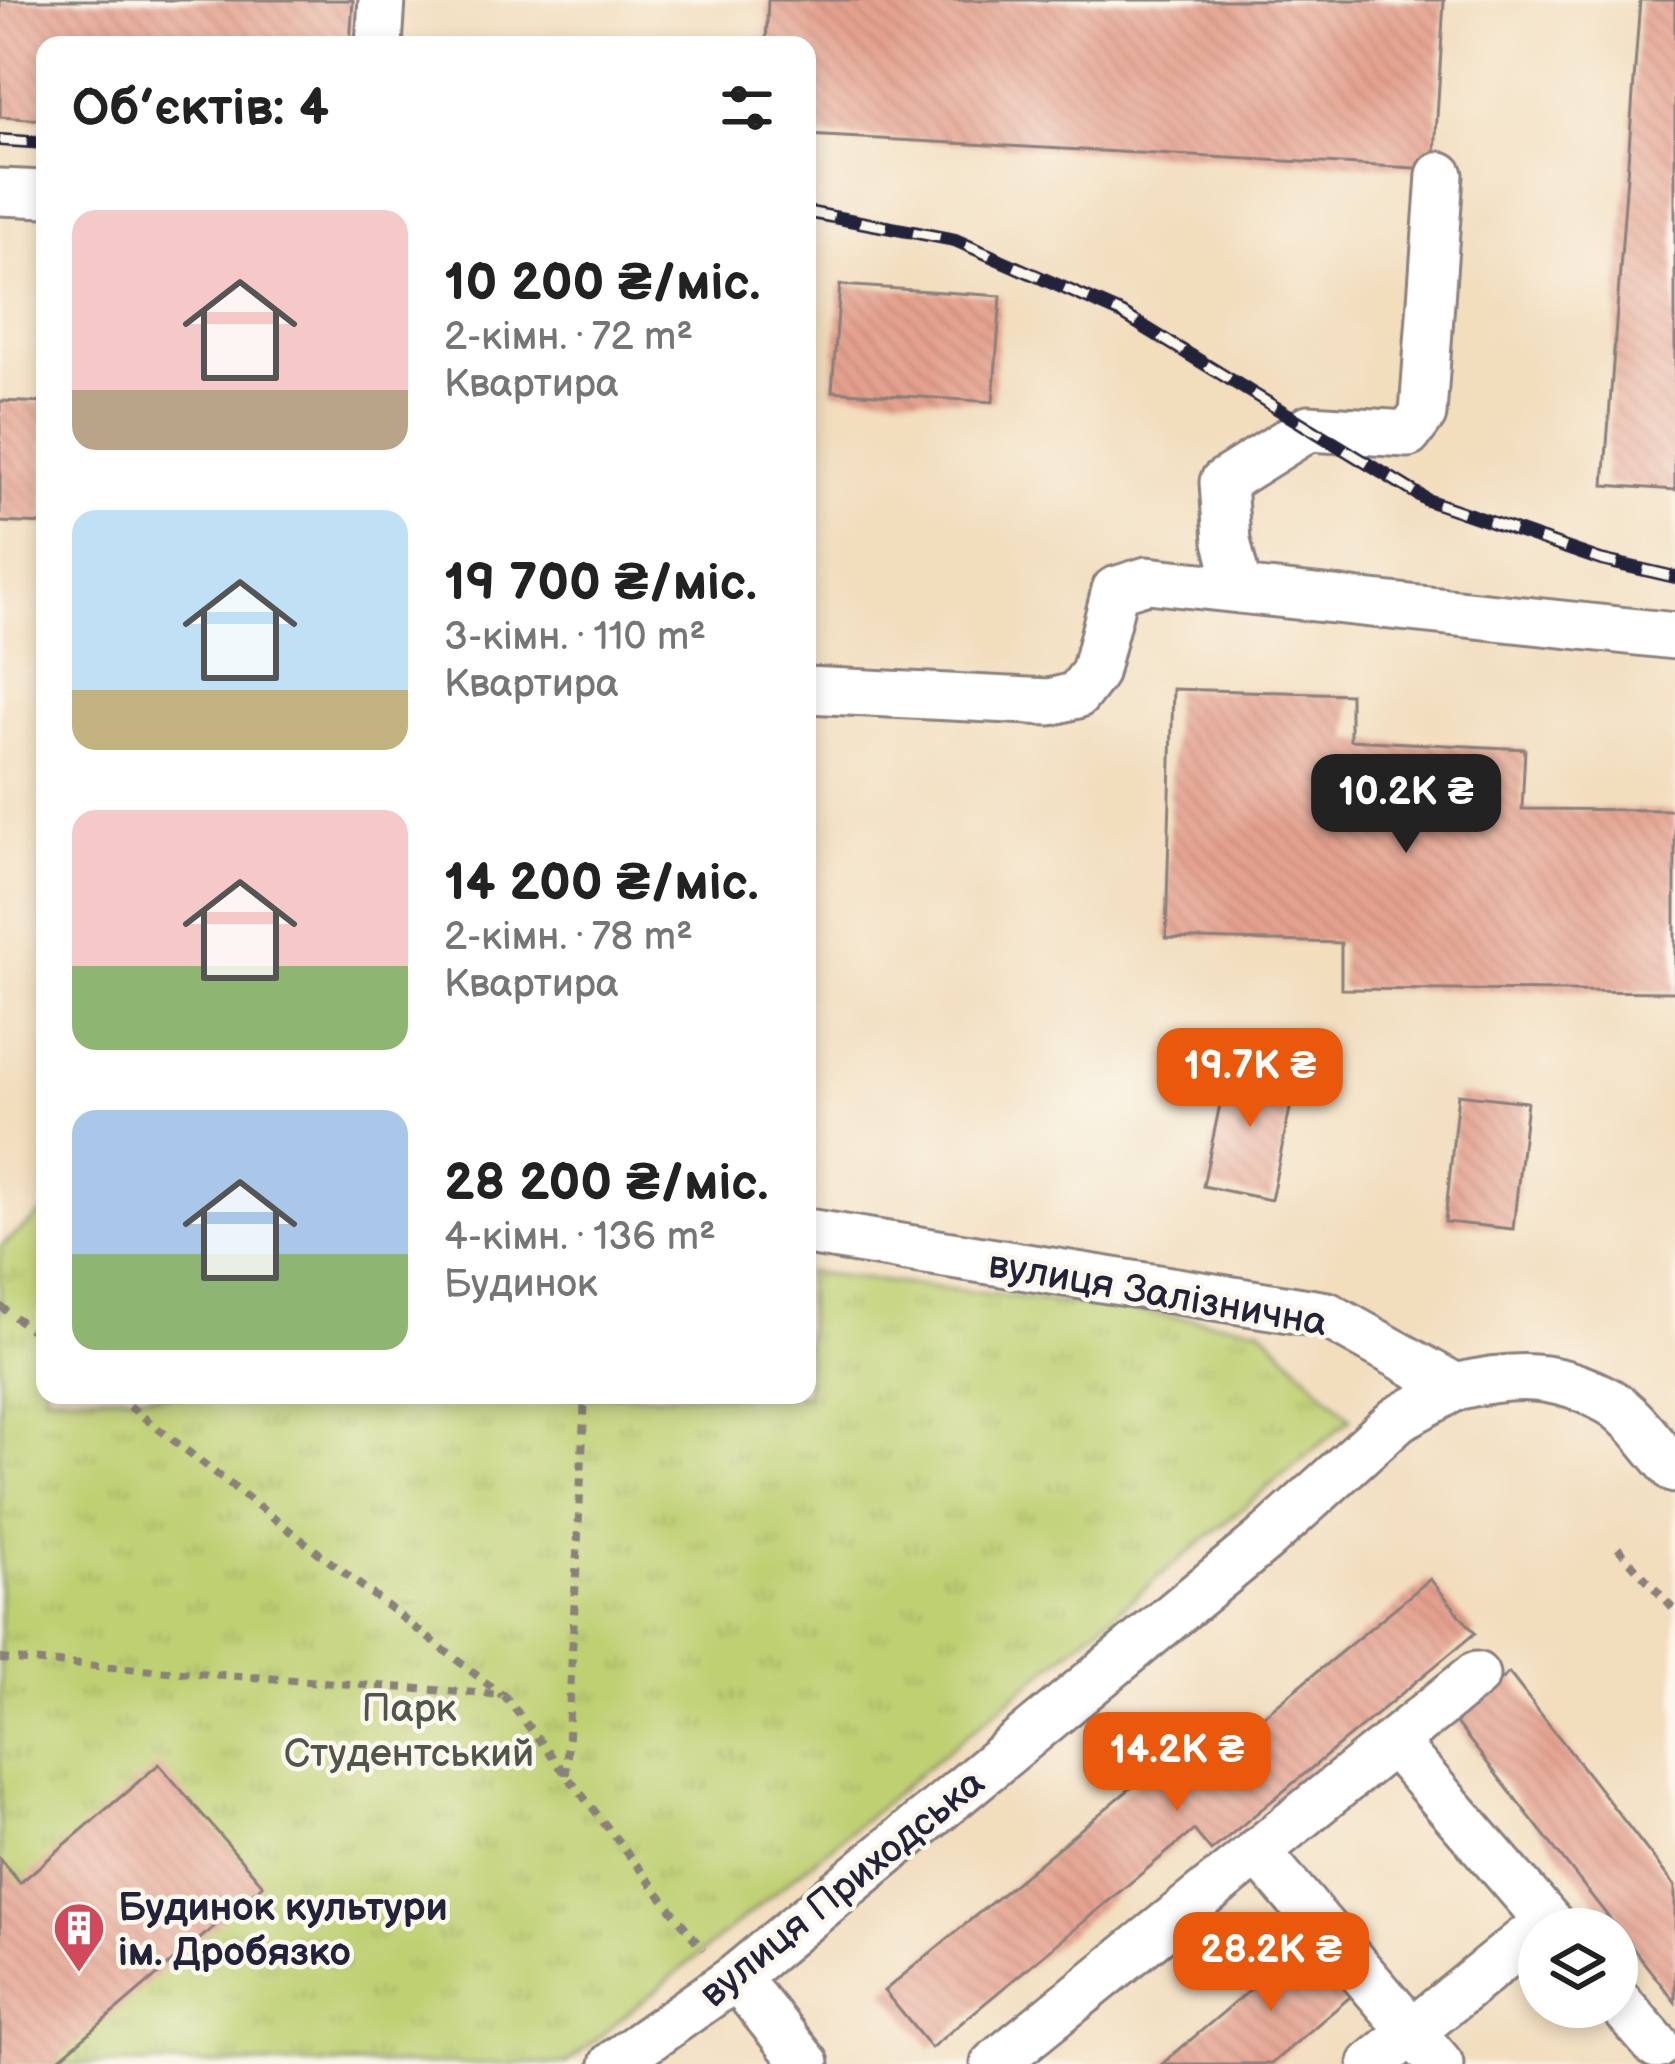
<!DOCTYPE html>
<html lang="uk">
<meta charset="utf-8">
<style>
body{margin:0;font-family:"Balsamiq Sans",sans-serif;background:#f6f6f6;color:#222;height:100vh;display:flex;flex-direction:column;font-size:45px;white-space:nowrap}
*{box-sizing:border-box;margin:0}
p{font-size:39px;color:#767676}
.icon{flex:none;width:66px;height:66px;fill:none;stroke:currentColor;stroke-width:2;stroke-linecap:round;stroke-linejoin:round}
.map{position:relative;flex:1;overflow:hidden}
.panel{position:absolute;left:36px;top:36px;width:780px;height:1368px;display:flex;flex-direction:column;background:#fff;border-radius:24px;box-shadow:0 6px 18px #0003}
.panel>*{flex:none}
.fabs{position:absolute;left:1518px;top:1908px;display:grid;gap:24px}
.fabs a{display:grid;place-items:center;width:120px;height:120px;border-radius:50%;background:#fff;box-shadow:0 6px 18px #0003;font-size:60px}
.price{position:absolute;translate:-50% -102px;padding:0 27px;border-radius:24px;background:#ea580c;color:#fff;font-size:39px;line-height:78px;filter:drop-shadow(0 3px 6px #0008)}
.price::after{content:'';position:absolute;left:50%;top:72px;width:36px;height:27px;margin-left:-18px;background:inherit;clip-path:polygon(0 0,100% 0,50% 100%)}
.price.current{background:#222;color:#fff}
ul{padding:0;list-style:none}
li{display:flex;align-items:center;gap:36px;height:300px;padding:0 36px}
li span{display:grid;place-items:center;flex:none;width:336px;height:240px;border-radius:24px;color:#555}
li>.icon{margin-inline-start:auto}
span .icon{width:144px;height:144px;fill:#fffc;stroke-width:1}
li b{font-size:51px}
h2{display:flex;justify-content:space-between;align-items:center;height:144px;padding:0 36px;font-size:51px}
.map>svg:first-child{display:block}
.grass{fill:url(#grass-tufts);stroke:#707957;stroke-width:3}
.building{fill:url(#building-back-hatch)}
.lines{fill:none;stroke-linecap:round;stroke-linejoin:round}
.minor-casing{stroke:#8a807c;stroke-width:51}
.path{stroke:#8a807c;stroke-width:8;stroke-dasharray:9 9;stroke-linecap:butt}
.minor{stroke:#fff;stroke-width:45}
.rail-casing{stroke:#22223b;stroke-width:14}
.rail{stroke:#fbf7ec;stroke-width:9;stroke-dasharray:27;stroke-linecap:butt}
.labels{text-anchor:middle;stroke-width:9;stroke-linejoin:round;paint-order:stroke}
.street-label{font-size:39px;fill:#22223b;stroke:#fbf7ec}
.park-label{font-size:39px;fill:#51564c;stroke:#fbf7ec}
.poi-label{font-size:39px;font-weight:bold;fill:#22223b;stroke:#fbf7ec;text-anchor:start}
</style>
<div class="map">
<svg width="1675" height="2064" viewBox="0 0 1675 2064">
<defs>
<pattern id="grass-tufts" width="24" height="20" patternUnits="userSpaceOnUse" patternTransform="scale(3)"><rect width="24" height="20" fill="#bfd073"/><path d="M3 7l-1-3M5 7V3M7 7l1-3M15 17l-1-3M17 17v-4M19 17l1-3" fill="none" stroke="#a4b264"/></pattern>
<pattern id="building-back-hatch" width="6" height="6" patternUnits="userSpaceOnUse" patternTransform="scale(3)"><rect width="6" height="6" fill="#e5a18e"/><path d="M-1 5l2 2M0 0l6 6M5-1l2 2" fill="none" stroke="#c48a7b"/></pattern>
</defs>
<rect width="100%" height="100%" fill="#fbf7ec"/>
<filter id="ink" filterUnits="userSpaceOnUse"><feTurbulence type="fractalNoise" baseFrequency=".00833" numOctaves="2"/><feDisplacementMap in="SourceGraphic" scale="24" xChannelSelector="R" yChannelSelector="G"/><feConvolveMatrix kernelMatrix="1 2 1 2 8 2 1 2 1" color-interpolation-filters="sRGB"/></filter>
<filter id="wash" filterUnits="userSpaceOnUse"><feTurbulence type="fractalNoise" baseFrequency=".004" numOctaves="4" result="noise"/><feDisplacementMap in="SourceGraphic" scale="48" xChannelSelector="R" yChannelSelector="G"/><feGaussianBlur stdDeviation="2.7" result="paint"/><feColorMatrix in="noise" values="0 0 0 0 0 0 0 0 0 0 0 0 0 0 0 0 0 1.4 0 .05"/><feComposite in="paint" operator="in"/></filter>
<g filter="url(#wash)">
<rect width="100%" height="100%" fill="#f2ddbd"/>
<path class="grass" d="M45 1211V1395H807V1272L1260 1327 1351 1419 566 2064H0V1247Z"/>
<g id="blocks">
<path class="building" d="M0 0H353L350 45H45V120L0 117Z
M768 0H1444L1434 169 807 135V45H766Z
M1640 0H1675V490L1604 485Z
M840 285 1001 296 993 402 832 391Z
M0 401 45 403V524L0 522Z
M1173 689 1350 694V740L1525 749 1522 809 1675 810V992L1341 989V943L1166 938Z
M1229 1061 1297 1075 1271 1200 1203 1186Z
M1458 1094 1527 1102 1513 1229 1445 1222Z
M1430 1579 1475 1633 1211 1851 1194 1830 931 2048 884 1991 1155 1768 1173 1790Z
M1509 1673 1675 1886V2002L1452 1718Z
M159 1764 263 1885 53 2064H0V1859L20 1883Z
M1310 1939 1356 1992 1271 2064H1162Z"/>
</g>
</g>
<g filter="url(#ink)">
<use href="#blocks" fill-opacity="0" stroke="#8a807c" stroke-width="3"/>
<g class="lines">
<g class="minor-casing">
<path id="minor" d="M379 45 382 0
M1440 175 1423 414 1408 434 1309 428 1223 482 1227 541 1239 590 1675 636
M0 192 45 194
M807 690 1050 702 1077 695 1094 673 1115 590 1147 580 1239 590
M807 1232 1327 1315 1456 1387C1513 1373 1556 1372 1610 1402 1634 1416 1656 1450 1675 1470
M1393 1742 1555 1929
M1257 1851 1440 2064
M736 1977 806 2064
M1617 2000 1657 2046
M613 2064 736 1977 1264 1540 1398 1419 1456 1387
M994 2064 1476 1675
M1372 2064 1548 1921"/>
</g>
<path class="path" d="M0 1306 45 1340
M115 1395 502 1695
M1618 1548 1675 1611
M0 1659 504 1695 703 1950
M566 1775 585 1395"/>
<use href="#minor" class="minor"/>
<g class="rail-casing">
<path id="rail" d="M0 140 45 143
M807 212 955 240 1123 314 1427 500 1601 560 1675 577"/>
</g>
<use href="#rail" class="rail"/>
</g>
</g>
<defs>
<g id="building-pin" transform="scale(2.7)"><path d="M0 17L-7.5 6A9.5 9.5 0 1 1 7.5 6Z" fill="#d1495b" stroke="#fbf7ec"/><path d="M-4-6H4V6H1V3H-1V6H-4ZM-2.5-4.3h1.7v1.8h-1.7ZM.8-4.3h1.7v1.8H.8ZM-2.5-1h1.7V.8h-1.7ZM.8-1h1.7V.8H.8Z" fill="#fff"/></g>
</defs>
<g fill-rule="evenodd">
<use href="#building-pin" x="79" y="1928"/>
</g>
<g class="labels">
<g class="street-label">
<text transform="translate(1158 1292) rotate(10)" y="14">вулиця Залізнична</text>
<text transform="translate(841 1887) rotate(-39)" y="14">вулиця Приходська</text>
</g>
<g class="park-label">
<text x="409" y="1721">Парк<tspan x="409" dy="45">Студентський</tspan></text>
</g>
<g class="poi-label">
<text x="118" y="1920">Будинок культури<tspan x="118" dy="45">ім. Дробязко</tspan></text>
</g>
</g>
</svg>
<div class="fabs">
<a><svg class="icon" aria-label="layers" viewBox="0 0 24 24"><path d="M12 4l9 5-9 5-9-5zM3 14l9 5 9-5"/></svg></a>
</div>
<b class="price current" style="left:1406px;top:856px">10.2K ₴</b>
<b class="price" style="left:1250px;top:1130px">19.7K ₴</b>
<b class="price" style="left:1177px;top:1814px">14.2K ₴</b>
<b class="price" style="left:1271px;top:2014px">28.2K ₴</b>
<section class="panel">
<h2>Об’єктів: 4<svg class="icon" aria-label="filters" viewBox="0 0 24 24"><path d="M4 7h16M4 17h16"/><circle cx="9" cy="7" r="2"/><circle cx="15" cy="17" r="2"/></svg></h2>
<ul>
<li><span style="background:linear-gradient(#f6c9c9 75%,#b9a48a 0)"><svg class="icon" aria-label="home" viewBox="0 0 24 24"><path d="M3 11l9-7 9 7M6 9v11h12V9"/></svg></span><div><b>10 200 ₴/міс.</b><p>2-кімн. · 72 m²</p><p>Квартира</p></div></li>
<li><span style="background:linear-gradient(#bfe0f5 75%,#c2b280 0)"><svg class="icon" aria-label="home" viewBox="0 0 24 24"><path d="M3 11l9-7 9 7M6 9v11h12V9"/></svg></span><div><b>19 700 ₴/міс.</b><p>3-кімн. · 110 m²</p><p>Квартира</p></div></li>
<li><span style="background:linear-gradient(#f6c9c9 65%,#8fb573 0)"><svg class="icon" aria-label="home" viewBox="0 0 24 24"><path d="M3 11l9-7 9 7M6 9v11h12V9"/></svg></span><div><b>14 200 ₴/міс.</b><p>2-кімн. · 78 m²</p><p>Квартира</p></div></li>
<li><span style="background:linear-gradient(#a9c7e8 60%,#8fb573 0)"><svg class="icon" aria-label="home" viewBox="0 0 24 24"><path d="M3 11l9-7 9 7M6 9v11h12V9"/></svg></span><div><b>28 200 ₴/міс.</b><p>4-кімн. · 136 m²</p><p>Будинок</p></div></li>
</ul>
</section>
</div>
